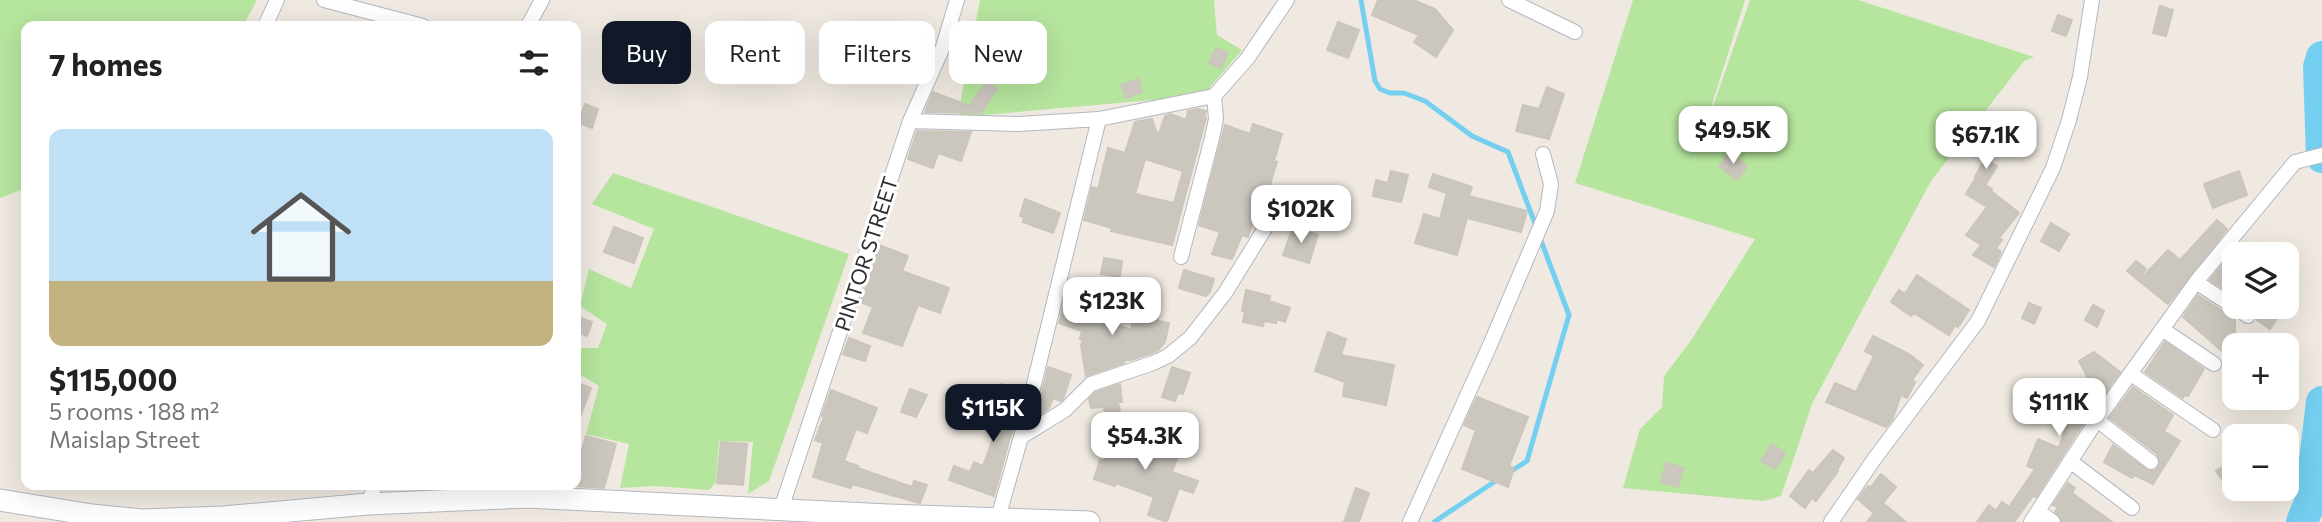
<!DOCTYPE html>
<meta charset="utf-8">
<style>
body{margin:0;font-family:Commissioner,sans-serif;background:#f2f2f2;color:#222;height:100vh;display:flex;flex-direction:column;font-size:26px;white-space:nowrap}
*{box-sizing:border-box;margin:0}
p{font-size:23px;color:#767676}
.icon{flex:none;width:38px;height:38px;fill:none;stroke:currentColor;stroke-width:2;stroke-linecap:round;stroke-linejoin:round}
.map{position:relative;flex:1;overflow:hidden}
.panel{position:absolute;left:21px;top:21px;width:560px;height:469px;display:flex;flex-direction:column;background:#fff;border-radius:14px;box-shadow:0 7px 28px #0002}
.panel>*{flex:none}
.hud{position:absolute;left:602px;top:21px;width:665px;height:63px;display:flex;gap:14px}
.tools{position:absolute;left:2222px;top:242px;display:grid;gap:14px}
.tools a{display:grid;place-items:center;width:77px;height:77px;border-radius:14px;background:#fff;box-shadow:0 7px 28px #0002;font-size:35px}
.price{position:absolute;translate:-50% -60px;padding:0 16px;border-radius:14px;background:#fff;color:#222;font-size:23px;line-height:46px;filter:drop-shadow(0 2px 4px #0008)}
.price::after{content:'';position:absolute;left:50%;top:42px;width:21px;height:16px;margin-left:-10px;background:inherit;clip-path:polygon(0 0,100% 0,50% 100%)}
.price.on{background:#111827;color:#fff}
ul{padding:0;list-style:none}
li{display:grid;align-content:center;gap:14px;height:371px;padding:0 28px}
li span{display:grid;place-items:center;height:217px;border-radius:14px;color:#555}
li>.icon{margin-inline-start:auto}
span .icon{width:126px;height:126px;fill:#fffc;stroke-width:1}
li b{font-size:30px}
h2{display:flex;justify-content:space-between;align-items:center;height:84px;padding:0 28px;font-size:30px}
.tag{padding:0 24px;border-radius:14px;background:#fff;box-shadow:0 7px 28px #0002;font-size:24px;line-height:63px}
.tag.on{background:#111827;color:#fff}
.map>svg:first-child{display:block}
.green{fill:#b6e59e}
.lines{fill:none;stroke-linecap:round;stroke-linejoin:round}
.stream{stroke:#75cff0;stroke-width:5}
.river{stroke:#75cff0;stroke-width:32}
.building{fill:#cbc7bf;stroke:#cbc5ba;stroke-width:2;fill-rule:evenodd}
.street-casing{stroke:#b4b7c1;stroke-width:16}
.secondary-casing{stroke:#b4b7c1;stroke-width:23}
.street{stroke:#fff;stroke-width:14}
.secondary{stroke:#fff;stroke-width:21}
.labels{text-anchor:middle;stroke-width:6;stroke-linejoin:round;paint-order:stroke}
.street-label{font-size:21px;fill:#2e2e2e;stroke:#fff}
</style>
<div class="map">
<svg width="2322" height="522" viewBox="0 0 2322 522">
<rect width="100%" height="100%" fill="#efe9e1"/>
<path class="green" d="M0 0H257L243 26H26V188L0 198Z
M980 0H1214L1217 35 1242 50 1210 87V95L960 117 959 109Z
M1633 0H1745L1693 164 1750 0H1858L2034 57 2024 61 1931 181 1812 404 1781 496 1763 501 1623 488 1640 429 1662 407 1664 376 1690 342 1755 239 1575 183Z
M613 173 849 254 769 481 748 494 753 442 719 441 716 482 709 490 654 486 620 488 629 444 586 434 599 386 576 372V348H598L607 324 580 306 589 269 631 288 654 229 592 204Z"/>
<g class="lines">
<path class="stream" d="M1361 0 1375 81 1380 89 1390 93H1404L1425 101 1472 136 1508 152 1537 229
M1508 473 1527 461 1569 315 1540 238
M1434 522 1500 478"/>
<path class="river" d="M2322 57 2319 67 2322 157
M2302 522 2310 502 2322 402"/>
</g>
<path class="building" d="M1378 0H1413L1435 9 1453 30 1436 57 1414 42 1419 35 1372 15Z
M2160 6 2173 10 2166 36 2153 33Z
M2058 15 2072 20 2066 36 2052 31Z
M1338 22 1359 30 1348 58 1327 50Z
M1216 48 1228 53 1221 68 1209 63Z
M1138 79 1142 92 1126 98 1121 85Z
M986 82 997 89 981 113 925 112 933 92 970 106Z
M1547 87 1564 94 1549 139 1516 131 1523 105 1539 109Z
M585 104 598 109 592 128 578 123Z
M1198 109 1206 111 1204 117 1206 118 1172 245 1111 231 1112 228 1084 220 1092 187 1098 189 1108 148 1125 153 1135 122 1152 119 1158 136 1165 116 1171 114 1186 120 1188 111ZM1145 159 1183 171 1174 203 1135 194Z
M1253 124 1282 134 1274 161 1277 162 1263 207 1258 205 1248 237 1242 235 1232 259 1212 254 1220 232 1199 225 1225 125 1250 134Z
M917 131 971 132 961 161 938 153 933 168 908 159Z
M1730 153 1747 166 1737 180 1719 166Z
M1985 159 1997 166 1986 184 1975 177Z
M1391 171 1408 175 1401 202 1373 196 1376 180 1388 183Z
M2239 171 2247 195 2213 208 2204 184Z
M1433 174 1472 187 1469 196 1527 211 1521 232 1467 218 1457 255 1415 243 1424 214 1440 219 1447 193 1429 187Z
M1975 179 1992 189 1991 191 2019 213 1999 238 2002 240 1996 248 2001 252 1994 267 1973 255 1981 245 1966 235 1987 207 1966 194Z
M1296 189 1313 195 1306 220 1288 214Z
M1025 199 1060 213 1053 233 1023 222 1024 217 1020 216Z
M2217 220 2227 229 2168 304 2139 281 2168 250 2180 260Z
M2051 223 2069 234 2059 251 2041 241Z
M614 227 643 238 634 263 604 252Z
M1293 227 1318 235 1309 263 1283 255Z
M879 245 908 256 902 271 949 288 940 313 918 305 902 346 863 333 873 307 860 302 872 271Z
M1104 258 1122 261 1120 277 1101 274Z
M2136 261 2146 269 2138 280 2127 271Z
M2222 265 2233 271 2227 284 2235 290V296L2210 280Z
M1184 270 1214 279 1210 292 1206 296 1179 288Z
M1917 275 1969 310 1958 327 1955 325 1949 335 1914 313 1911 316 1891 302 1899 290 1905 294Z
M1246 290 1270 296 1269 301 1290 308 1285 322 1277 319 1276 323 1264 321 1263 326 1243 322 1245 312 1242 311Z
M2198 295 2235 319V338L2241 342 2239 345H2235V351L2230 358 2183 317Z
M1066 296 1088 304 1085 313 1131 330 1135 313 1158 318V321L1169 323 1165 342 1158 350 1149 354 1131 360H1125L1124 363 1086 376 1081 345 1083 340 1080 339 1082 331 1059 323Z
M2029 303 2041 308 2034 324 2022 318Z
M2093 305 2104 311 2097 327 2085 320Z
M2251 306H2285L2270 329 2257 320V312Z
M576 316 592 322 587 336 576 332Z
M1328 332 1346 339 1341 355 1394 365 1386 405 1343 396 1345 382 1315 371Z
M1873 336 1909 354 1923 365 1912 380 1915 382 1907 398 1901 395 1892 420 1886 427 1826 402 1835 383 1856 392 1874 356 1865 351Z
M849 338 870 346 865 361 843 354Z
M2165 342 2204 369 2188 396 2185 395 2183 398 2145 372Z
M2094 352 2120 372 2089 415 2087 414 2084 422 2036 497 2033 496 2014 522H1977L1989 505 1996 511 2002 502 2009 507 2035 469 2027 466 2038 439 2059 448 2071 411 2066 408 2088 378 2079 361Z
M1048 367 1071 375 1063 399 1061 401 1053 398 1049 408 1039 415 1037 414Z
M1172 367 1190 373 1183 394 1178 393 1175 401 1162 397Z
M576 382 591 388 577 425H576Z
M1001 384 1017 390 1018 388 1023 390 994 496 949 480 954 466 970 472 974 462 983 466 995 433 985 429Z
M1120 384 1122 402H1118L1122 423 1107 426 1104 407 1091 408 1089 399 1096 392Z
M2133 387 2173 415 2164 431 2180 441 2153 484 2134 475 2132 478 2104 462 2113 445 2149 471H2155L2160 464 2157 454 2110 418Z
M910 389 927 395 916 417 901 412Z
M831 390 877 408 867 433 856 429 844 461 858 466V468L912 487 914 481 927 485 920 503 852 484 851 488 813 477 823 443 815 440 824 417 822 416Z
M1477 397 1528 417 1509 466 1514 468 1508 487 1462 469 1476 430 1464 425Z
M1114 432 1163 448 1164 444 1180 450 1172 472 1198 481 1193 493 1179 488 1167 522 1148 515 1154 497 1116 483 1115 486 1094 479 1100 460 1104 461Z
M586 436 616 444 604 488 576 486V471Z
M721 442 747 444 743 485 717 483Z
M1772 444 1785 453 1775 469 1761 461Z
M1833 450 1844 458 1837 470 1838 471 1816 501 1812 498 1805 508 1790 496 1809 470 1813 473Z
M1666 463 1683 468 1678 487 1661 482Z
M2228 463 2235 473V498L2216 471Z
M1881 474 1896 487 1883 503 1906 522H1867L1874 513 1858 499 1868 486 1870 488Z
M2068 483 2075 488 2072 493 2112 522H2062L2061 518 2055 512 2058 507 2053 505Z
M1356 488 1369 493 1359 522H1344Z"/>
<g class="lines">
<g class="street-casing">
<path id="street" d="M324 0 423 26
M1509 0 1575 32
M265 26 277 0
M528 26 542 0
M910 121 1018 124 1099 119 1214 96 1247 59 1287 0
M1181 257 1212 138 1216 119 1214 96
M2196 282 2248 316
M2162 329 2214 364
M2131 374 2213 430
M2097 420 2151 462
M1021 437 1099 119
M2070 461 2132 508
M368 504 375 485
M781 509 910 121 943 47 957 0
M2038 511 2053 522
M998 518 1021 437 1065 410 1091 384 1153 363 1168 356 1190 338 1225 293 1272 217
M1410 522 1490 345 1547 211 1551 184 1543 154
M1831 522 1875 458 1978 321 2053 168 2069 120 2080 77 2092 0
M2031 522 2097 420 2196 282 2295 162 2322 155"/>
</g>
<g class="secondary-casing">
<path id="secondary" d="M0 500 92 515 142 520 223 517 368 504 527 497 888 515 1089 522"/>
</g>
<use href="#street" class="street"/>
<use href="#secondary" class="secondary"/>
</g>
<g class="labels">
<g class="street-label">
<text transform="translate(867 254) rotate(-72)" y="7">PINTOR STREET</text>
</g>
</g>
</svg>
<div class="tools">
<a><svg class="icon" aria-label="layers" viewBox="0 0 24 24"><path d="M12 4l9 5-9 5-9-5zM3 14l9 5 9-5"/></svg></a>
<a>+</a>
<a>−</a>
</div>
<b class="price" style="left:1733px;top:166px">$49.5K</b>
<b class="price" style="left:1986px;top:171px">$67.1K</b>
<b class="price" style="left:1301px;top:245px">$102K</b>
<b class="price" style="left:1112px;top:337px">$123K</b>
<b class="price" style="left:2059px;top:438px">$111K</b>
<b class="price on" style="left:993px;top:444px">$115K</b>
<b class="price" style="left:1145px;top:472px">$54.3K</b>
<div class="hud">
<a class="tag on">Buy</a>
<a class="tag">Rent</a>
<a class="tag">Filters</a>
<a class="tag">New</a>
</div>
<section class="panel">
<h2>7 homes<svg class="icon" aria-label="filters" viewBox="0 0 24 24"><path d="M4 7h16M4 17h16"/><circle cx="9" cy="7" r="2"/><circle cx="15" cy="17" r="2"/></svg></h2>
<ul>
<li><span style="background:linear-gradient(#bfe0f5 70%,#c2b280 0)"><svg class="icon" aria-label="home" viewBox="0 0 24 24"><path d="M3 11l9-7 9 7M6 9v11h12V9"/></svg></span><div><b>$115,000</b><p>5 rooms · 188 m²</p><p>Maislap Street</p></div></li>
</ul>
</section>
</div>
